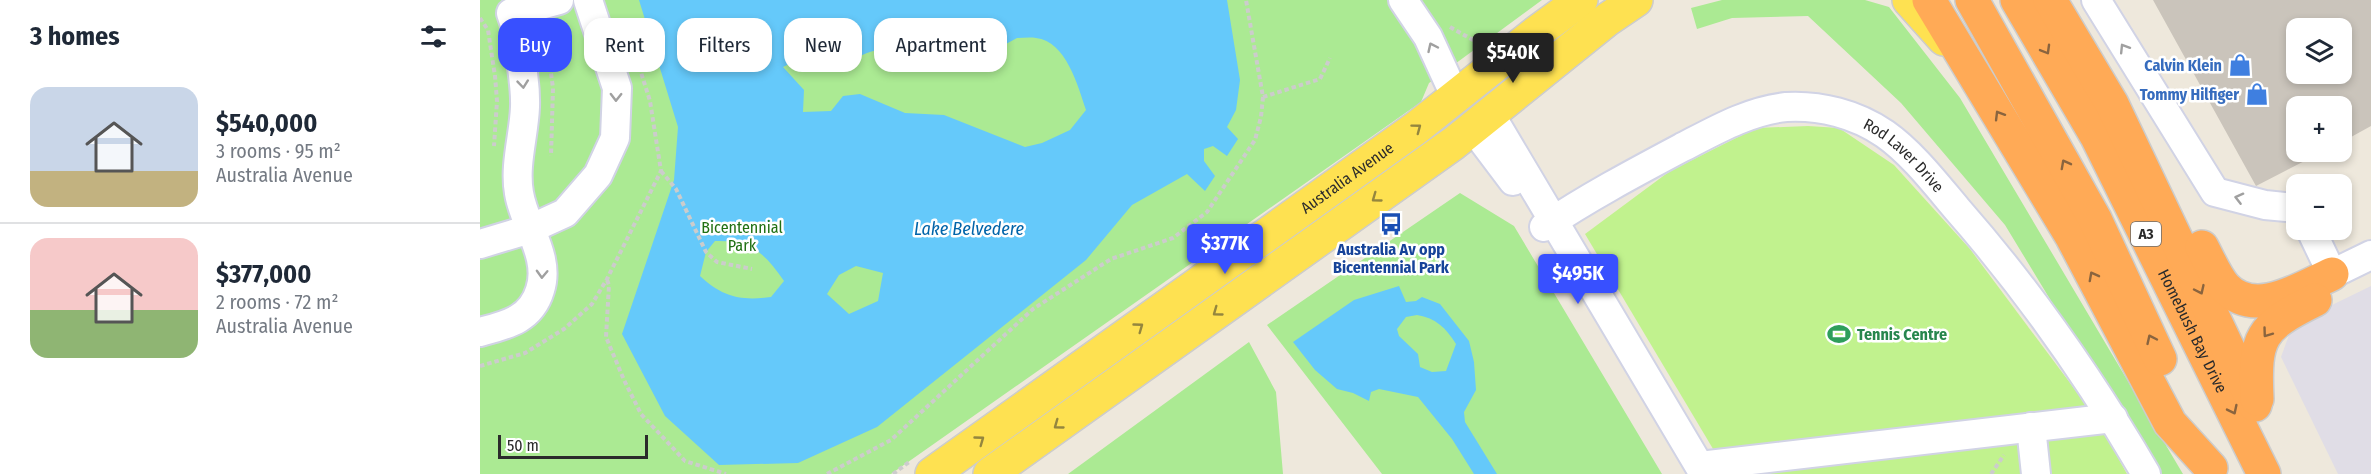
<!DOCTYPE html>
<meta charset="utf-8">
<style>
body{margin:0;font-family:"Fira Sans Condensed",sans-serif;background:#f6f6f7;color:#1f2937;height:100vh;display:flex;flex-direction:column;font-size:22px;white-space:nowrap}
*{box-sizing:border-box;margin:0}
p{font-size:20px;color:#747a83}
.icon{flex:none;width:33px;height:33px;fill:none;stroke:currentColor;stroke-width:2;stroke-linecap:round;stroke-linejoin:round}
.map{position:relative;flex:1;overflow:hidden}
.side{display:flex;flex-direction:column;background:#fff;width:480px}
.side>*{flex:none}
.hud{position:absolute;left:18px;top:18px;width:570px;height:54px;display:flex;gap:12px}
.fabs{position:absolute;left:1806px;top:18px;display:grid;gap:12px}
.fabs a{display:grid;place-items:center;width:66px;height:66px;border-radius:12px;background:#fff;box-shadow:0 3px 9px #0003;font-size:30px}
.scale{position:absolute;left:18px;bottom:15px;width:150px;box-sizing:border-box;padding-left:6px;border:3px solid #2b2b2b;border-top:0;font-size:16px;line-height:21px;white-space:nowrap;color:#2b2b2b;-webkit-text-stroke:4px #fff;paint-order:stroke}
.price{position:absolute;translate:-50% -51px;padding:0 14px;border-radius:6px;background:#3850ff;color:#fff;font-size:20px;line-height:39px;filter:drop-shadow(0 2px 3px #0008)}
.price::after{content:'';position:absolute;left:50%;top:36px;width:18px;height:14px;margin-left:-9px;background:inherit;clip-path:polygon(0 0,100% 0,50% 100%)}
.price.current{background:#222;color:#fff}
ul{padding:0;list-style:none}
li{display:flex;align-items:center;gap:18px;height:150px;padding:0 30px}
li+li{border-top:2px solid #e0e1e3}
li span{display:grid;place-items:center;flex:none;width:168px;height:120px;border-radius:18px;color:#555}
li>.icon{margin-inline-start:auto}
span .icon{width:72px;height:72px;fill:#fffc;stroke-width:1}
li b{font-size:26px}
h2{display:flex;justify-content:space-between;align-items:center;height:72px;padding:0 30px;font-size:26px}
.chip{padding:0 21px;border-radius:18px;background:#fff;box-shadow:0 3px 9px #0003;font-size:21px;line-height:54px}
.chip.current{background:#3850ff;color:#fff}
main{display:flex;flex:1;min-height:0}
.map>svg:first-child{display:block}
.industrial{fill:#e0dde6}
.green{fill:#abea93}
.pitch{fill:#c1f28e}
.water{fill:#65c9fa;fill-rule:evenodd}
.building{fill:#cac4bb;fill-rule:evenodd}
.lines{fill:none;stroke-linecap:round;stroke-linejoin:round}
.minor-casing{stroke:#d1d3e5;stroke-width:32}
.major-casing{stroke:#ccc;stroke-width:36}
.highway-casing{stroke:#ccc;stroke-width:36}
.path{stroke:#ccc;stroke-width:4;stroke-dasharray:4.5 3;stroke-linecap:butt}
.minor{stroke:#fff;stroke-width:28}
.major{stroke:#fee151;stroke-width:33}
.highway{stroke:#ffaa56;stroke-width:33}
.oneway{stroke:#a0a0a0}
.oneway2{stroke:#8a643e}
.oneway3{stroke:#94863e}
.labels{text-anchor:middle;stroke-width:5;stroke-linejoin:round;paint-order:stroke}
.shield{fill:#fff;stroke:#6b6b6b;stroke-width:1.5}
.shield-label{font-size:15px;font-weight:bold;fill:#2b2b2b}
.shop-label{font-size:16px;font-weight:bold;fill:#366cbe;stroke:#fff;text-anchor:end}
.street-label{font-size:16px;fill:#2b2b2b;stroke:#fff}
.park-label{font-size:16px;fill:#207013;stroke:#fff}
.transit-label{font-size:16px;font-weight:bold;fill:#164399;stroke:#fff}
.leisure-label{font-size:16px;font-weight:bold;fill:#27864d;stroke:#fff;text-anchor:start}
.water-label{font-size:18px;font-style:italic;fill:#0164a9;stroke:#fff}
</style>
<main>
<section class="side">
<h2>3 homes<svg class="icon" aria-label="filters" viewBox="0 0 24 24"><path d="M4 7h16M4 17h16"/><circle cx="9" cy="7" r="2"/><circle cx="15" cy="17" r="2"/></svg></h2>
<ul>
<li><span style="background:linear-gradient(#c9d6e8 70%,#c2b280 0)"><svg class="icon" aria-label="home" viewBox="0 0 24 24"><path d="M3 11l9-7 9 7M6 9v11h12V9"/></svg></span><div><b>$540,000</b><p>3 rooms · 95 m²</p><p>Australia Avenue</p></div></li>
<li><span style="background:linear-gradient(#f6c9c9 60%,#8fb573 0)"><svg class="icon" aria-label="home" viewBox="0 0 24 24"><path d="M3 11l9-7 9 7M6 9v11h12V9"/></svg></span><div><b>$377,000</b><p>2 rooms · 72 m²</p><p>Australia Avenue</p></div></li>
</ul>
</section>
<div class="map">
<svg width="1891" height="474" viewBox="0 0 1891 474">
<rect width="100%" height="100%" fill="#eee8dc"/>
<path class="industrial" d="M1891 286V474H1858L1801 357 1813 324Z"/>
<path class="green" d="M0 0H1062L949 83 941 102 411 474H0Z
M1242 0H1385L1409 7 1480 98 1703 474H1676L1525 225 1421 103 1328 16 1252 18 1217 29 1211 8Z
M980 193 1034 226 1182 474H902L787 325Z
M769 342 796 392 803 474H588Z"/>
<path class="pitch" d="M1328 126 1359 128 1414 165 1490 249 1617 419 1647 474H1248L1105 234 1190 171 1276 128Z"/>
<path class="water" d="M159 0H747L760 80 756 110 747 127 758 139 747 156 733 146 724 149V161L735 176 725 191 707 174 652 205 606 260 397 427 318 463 239 465 185 416 142 334 194 180 198 127ZM537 38C543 38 550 37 556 38 586 41 598 86 606 110L590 130 562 143 545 147 464 115 425 113 380 94 363 96 351 111 323 112 324 90 303 67 317 60C326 62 336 68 344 67 365 67 381 52 402 49 414 48 426 56 438 57 472 60 507 56 537 38ZM235 241C271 240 285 253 304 281L291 297C260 301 243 297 220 276L226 252ZM376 266 403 273 398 301 369 314 347 294 359 275Z
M919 286 926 302 936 301 942 297 960 304 989 341 994 362 996 390 984 412 985 422 1017 474H994L972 439 938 397 899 389 891 392 889 401 873 393 857 389 835 370 813 342 874 300ZM937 315C956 318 966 328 976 344L966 371 952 372 940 367 938 354 919 336 917 329 926 317Z"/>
<path class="building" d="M1673 0H1891V126L1862 142V106H1816V152H1842L1776 186ZM1816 28H1862V74H1816Z"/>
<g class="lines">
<g class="minor-casing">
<g id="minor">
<path d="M923 0 948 37 976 98"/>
<path d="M1616 0 1735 192 1785 205 1816 208"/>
<path d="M1010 114 1224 474"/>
<path d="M993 128 1033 181"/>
<path id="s1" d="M1064 227C1107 198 1154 173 1201 148 1234 131 1268 111 1306 107 1340 105 1376 114 1405 134 1432 153 1455 183 1477 209 1549 291 1611 380 1666 474"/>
<path d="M1831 230 1852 274 1891 255"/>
<path d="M0 244 50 229 85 213 118 175 135 138 137 88 108 0"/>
<path d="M0 332C26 325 51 320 60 290 71 257 44 225 39 193 34 165 44 135 45 107 46 80 39 51 35 25L31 13 79 0"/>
<path d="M1551 427 1556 474"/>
<path d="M1220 466 1633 418"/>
</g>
</g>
<g class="major-casing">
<g id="major">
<path d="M1429 0 1464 39"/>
<path id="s2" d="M452 474 936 128 1057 32 1101 0"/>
<path d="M510 474 974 143 1128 19 1156 0"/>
</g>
</g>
<g class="highway-casing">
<g id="highway">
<path d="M1449 0 1592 237 1690 423 1731 468"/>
<path d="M1492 0 1615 219 1680 359"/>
<path id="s3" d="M1537 0 1617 137 1784 474"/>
<path d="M1570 0 1632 104 1775 405"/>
<path d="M1722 247C1729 260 1736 277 1745 287 1775 319 1821 288 1852 274"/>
<path d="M1777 399C1774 337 1780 327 1835 300"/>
</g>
</g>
<path class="path" d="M0 18 8 30 15 76 17 101 14 146
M970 27 1000 44
M65 29 73 88 71 156
M783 97 840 79 850 58
M181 171 196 189 226 252 237 262 272 269
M127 280 129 285 126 337 144 380 161 414 205 461 246 474
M0 366 45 353 84 329 112 304 127 279 181 171 170 101 147 28 141 20
M347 474 411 440 553 309 631 259 693 238 727 212 775 140 781 117 783 97 766 0
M413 474 429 462
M1511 474 1524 455"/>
<use href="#minor" class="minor"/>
<use href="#major" class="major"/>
<use href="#highway" class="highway"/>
</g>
<defs><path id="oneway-chevron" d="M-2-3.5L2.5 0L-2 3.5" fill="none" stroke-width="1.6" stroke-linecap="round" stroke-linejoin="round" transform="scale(1.5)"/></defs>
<g class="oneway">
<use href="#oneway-chevron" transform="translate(952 47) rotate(-115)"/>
<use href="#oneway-chevron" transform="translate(1644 48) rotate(-122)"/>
<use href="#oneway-chevron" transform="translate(43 84) rotate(84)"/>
<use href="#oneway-chevron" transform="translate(136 97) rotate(91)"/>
<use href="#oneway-chevron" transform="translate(1759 198) rotate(-166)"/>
<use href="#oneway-chevron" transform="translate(62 274) rotate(92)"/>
</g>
<g class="oneway2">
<use href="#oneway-chevron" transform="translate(1566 50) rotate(60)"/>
<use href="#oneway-chevron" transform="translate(1519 115) rotate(-121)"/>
<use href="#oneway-chevron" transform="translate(1585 164) rotate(-118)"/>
<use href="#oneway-chevron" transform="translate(1613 276) rotate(-118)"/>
<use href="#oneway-chevron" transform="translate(1720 290) rotate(65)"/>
<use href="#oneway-chevron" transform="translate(1787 333) rotate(126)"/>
<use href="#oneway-chevron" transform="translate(1671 339) rotate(-115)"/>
<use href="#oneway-chevron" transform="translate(1753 410) rotate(64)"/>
</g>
<g class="oneway3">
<use href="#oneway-chevron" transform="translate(937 128) rotate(-37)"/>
<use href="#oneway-chevron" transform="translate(896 198) rotate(144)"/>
<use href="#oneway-chevron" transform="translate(737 312) rotate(144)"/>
<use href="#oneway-chevron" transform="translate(659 327) rotate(-36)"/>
<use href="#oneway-chevron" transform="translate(578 425) rotate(144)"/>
<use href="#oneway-chevron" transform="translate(500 440) rotate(-36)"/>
</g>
<defs>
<g id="shop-bare" transform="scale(1.8)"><path d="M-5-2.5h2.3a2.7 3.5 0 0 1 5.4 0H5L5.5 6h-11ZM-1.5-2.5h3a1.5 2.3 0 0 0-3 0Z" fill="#3f7fe0" stroke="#fff" stroke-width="2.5" paint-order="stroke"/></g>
<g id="bus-bare" transform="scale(1.8)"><path d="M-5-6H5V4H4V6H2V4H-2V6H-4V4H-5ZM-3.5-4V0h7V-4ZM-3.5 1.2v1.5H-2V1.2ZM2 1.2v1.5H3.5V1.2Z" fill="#1a4fb4" stroke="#fff" stroke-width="2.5" paint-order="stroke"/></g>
<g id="stadium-bare" transform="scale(1.8)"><path d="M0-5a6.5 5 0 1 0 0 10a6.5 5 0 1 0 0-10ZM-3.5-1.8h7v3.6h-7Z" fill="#2e9e5b" stroke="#fff" stroke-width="2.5" paint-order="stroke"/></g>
</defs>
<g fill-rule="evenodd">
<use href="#shop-bare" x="1760" y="65"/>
<use href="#shop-bare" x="1777" y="94"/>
<use href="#bus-bare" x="911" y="224"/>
<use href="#stadium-bare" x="1359" y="334"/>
</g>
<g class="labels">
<rect class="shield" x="1651" y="222" width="30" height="24" rx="4.5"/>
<g class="shield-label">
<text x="1666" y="239">A3</text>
</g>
<g class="shop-label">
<text x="1742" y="71">Calvin Klein</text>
<text x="1759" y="100">Tommy Hilfiger</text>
</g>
<g class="street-label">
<text dy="6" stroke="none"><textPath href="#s1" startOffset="404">Rod Laver Drive</textPath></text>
<text dy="6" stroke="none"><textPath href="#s2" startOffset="510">Australia Avenue</textPath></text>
<text dy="6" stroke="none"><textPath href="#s3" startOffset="375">Homebush Bay Drive</textPath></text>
</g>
<g class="park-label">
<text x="262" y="233">Bicentennial<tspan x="262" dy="18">Park</tspan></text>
</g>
<g class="transit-label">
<text x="911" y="255">Australia Av opp<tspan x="911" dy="18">Bicentennial Park</tspan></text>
</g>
<g class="leisure-label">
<text x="1377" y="340">Tennis Centre</text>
</g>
<g class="water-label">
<text x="489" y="235">Lake Belvedere</text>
</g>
</g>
</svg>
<div class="fabs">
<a><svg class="icon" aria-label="layers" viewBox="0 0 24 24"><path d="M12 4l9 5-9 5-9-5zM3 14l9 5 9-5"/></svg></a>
<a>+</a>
<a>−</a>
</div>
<div class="scale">50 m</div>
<b class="price current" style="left:1033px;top:84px">$540K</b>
<b class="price" style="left:745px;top:275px">$377K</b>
<b class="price" style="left:1098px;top:305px">$495K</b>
<div class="hud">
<a class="chip current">Buy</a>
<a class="chip">Rent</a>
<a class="chip">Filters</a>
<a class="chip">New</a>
<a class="chip">Apartment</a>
</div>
</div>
</main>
